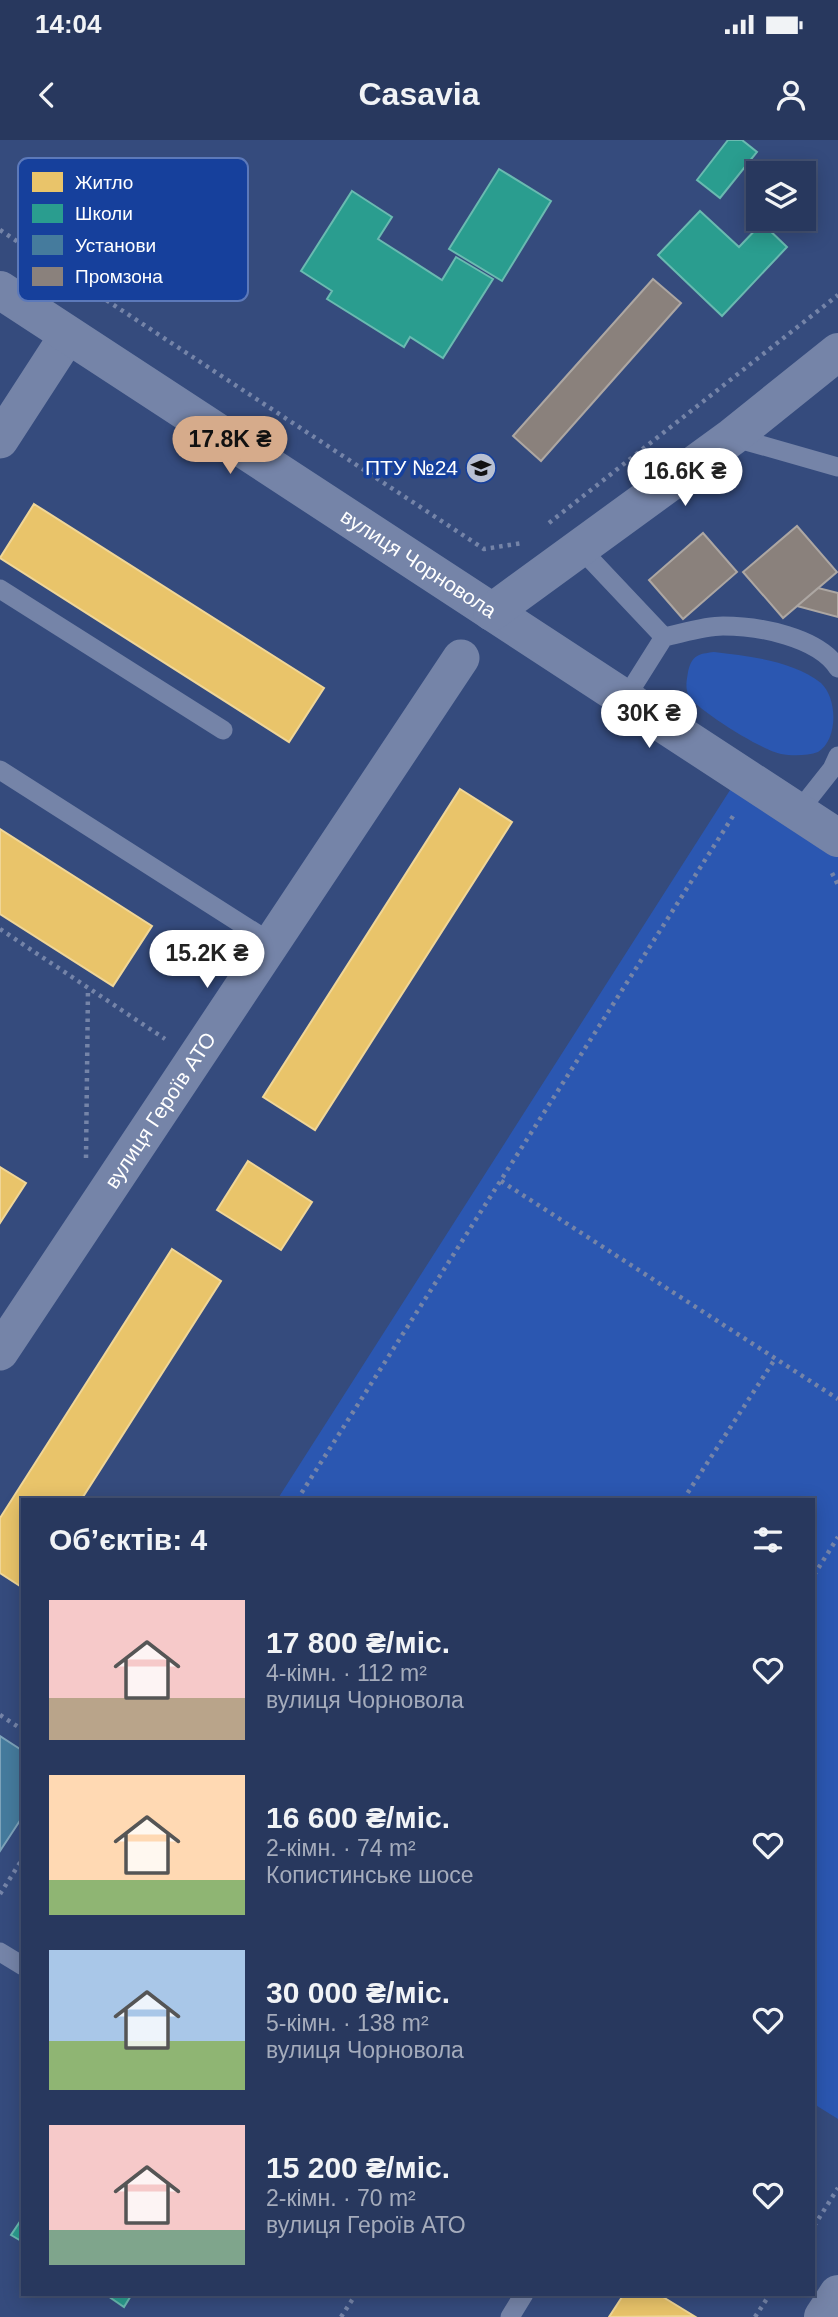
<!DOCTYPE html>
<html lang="uk">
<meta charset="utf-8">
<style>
body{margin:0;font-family:Arial,sans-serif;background:#303f64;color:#f1f3f6;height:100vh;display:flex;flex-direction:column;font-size:26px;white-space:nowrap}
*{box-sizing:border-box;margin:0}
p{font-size:23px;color:#a5acbc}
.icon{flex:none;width:38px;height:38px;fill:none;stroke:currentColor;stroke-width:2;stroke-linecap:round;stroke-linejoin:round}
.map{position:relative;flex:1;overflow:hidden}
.side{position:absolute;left:21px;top:1358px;width:794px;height:798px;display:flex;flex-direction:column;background:#28385e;border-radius:0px;box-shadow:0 4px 18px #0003,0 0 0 2px #445273}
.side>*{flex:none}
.fabs{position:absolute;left:746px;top:21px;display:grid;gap:14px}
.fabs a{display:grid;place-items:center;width:70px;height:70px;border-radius:0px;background:#28385e;box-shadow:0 4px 18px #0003,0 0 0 2px #445273;font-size:35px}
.price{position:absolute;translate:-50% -60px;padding:0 16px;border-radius:24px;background:#fff;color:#222;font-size:23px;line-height:46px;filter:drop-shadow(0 2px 4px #0008)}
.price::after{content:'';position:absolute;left:50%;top:42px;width:21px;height:16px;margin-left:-10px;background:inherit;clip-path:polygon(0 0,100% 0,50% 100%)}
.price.current{background:#d6ab8b;color:#111}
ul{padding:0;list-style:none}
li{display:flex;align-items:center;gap:21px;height:175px;padding:0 28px}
li span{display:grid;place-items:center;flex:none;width:196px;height:140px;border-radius:0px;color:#555}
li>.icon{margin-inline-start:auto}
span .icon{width:84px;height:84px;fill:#fffc;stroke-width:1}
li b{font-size:30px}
h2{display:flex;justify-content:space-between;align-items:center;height:84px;padding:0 28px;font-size:30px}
.status{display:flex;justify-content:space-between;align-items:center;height:49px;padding:0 35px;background:#28385e;direction:ltr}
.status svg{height:19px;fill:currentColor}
header{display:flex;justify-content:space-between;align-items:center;height:91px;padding:0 28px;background:#28385e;font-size:32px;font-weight:700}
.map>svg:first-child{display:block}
.green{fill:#2b57b1}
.homes{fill:#e9c46a;stroke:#f0d697;stroke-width:2}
.schools{fill:#2a9d8f;stroke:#6abab1;stroke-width:2}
.public{fill:#457b9d;stroke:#7da3ba;stroke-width:2}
.industry{fill:#8a817c;stroke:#ada7a3;stroke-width:2}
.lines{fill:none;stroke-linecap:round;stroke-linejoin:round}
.path{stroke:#7584a8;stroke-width:4.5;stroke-dasharray:3.5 5;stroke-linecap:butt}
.service{stroke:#7584a8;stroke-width:19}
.minor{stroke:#7584a8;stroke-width:37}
.tertiary{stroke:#7584a8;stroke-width:38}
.labels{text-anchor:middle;stroke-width:7;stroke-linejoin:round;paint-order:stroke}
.poi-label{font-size:21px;fill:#fff;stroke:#16409c;text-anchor:end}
.street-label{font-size:21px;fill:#fff;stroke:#16409c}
.key{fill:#16409c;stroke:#5c79ba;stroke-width:2}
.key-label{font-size:19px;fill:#fff}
</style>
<div class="status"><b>14:04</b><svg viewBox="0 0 49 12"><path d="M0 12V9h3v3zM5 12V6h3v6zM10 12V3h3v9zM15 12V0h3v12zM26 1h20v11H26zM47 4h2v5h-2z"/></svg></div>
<header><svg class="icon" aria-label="back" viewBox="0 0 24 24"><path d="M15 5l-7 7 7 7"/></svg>Casavia<svg class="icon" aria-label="person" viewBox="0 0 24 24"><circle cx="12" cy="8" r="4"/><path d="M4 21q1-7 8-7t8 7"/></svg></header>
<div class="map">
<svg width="838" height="2177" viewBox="0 0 838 2177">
<rect width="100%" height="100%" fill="#354b7d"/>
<path class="green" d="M714 512C749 516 793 521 821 543 838 559 838 600 818 612 808 616 791 616 781 614 763 611 693 568 688 554 685 546 687 539 688 532 692 515 698 514 714 512Z
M732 647 838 716V1979L814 1964V1360H277Z"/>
<path class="homes" d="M34 364 324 548 289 602 0 418Z
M460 649 512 682 315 990 263 957Z
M0 689 152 786 113 846 0 774Z
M248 1021 312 1062 281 1110 217 1070Z
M0 1027 26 1043 0 1083Z
M172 1109 221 1141 81 1360H23V1448L0 1433V1378Z
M624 2154H665L663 2157 694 2176 609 2177Z"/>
<path class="schools" d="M728 0H742L757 12 720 58 697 40Z
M499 29 551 61 502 141 449 109Z
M352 51 392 77 378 99 442 140 456 117 493 139 443 218 410 197 404 207 327 159 332 151 301 131Z
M700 71 739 107 762 83 787 107 722 176 658 115Z
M23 2077V2102L11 2095Z
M105 2154H132L124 2167Z"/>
<path class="public" d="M0 1596 23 1611V1676L0 1711Z"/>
<path class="industry" d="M653 139 681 163 541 321 513 296Z
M797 386 837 432 783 478 743 432Z
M703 393 737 432 683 479 649 440Z
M818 448 838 453V477L797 466Z"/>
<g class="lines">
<path class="path" d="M0 90 484 409 522 403
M549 383 838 155
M832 733 838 745
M0 789 165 899
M86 1018 88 848
M501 1041 838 1259
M297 1360 735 673
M683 1360 775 1219
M814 1435 838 1397
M0 1575 23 1590
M0 1754 23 1718
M814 2086 838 2048
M341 2177 356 2154
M755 2177 770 2154"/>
<path class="service" d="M732 297 838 327
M580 408 664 497C683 493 704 486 723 486 759 486 818 497 838 528
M0 449 223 590
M625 559 664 497
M0 630 273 804
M798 672 832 629 838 616
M0 1812 23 1826
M510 2177 524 2154"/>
<g class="minor">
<path d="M0 300 68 195"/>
<path id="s1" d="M0 1212 461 518"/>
</g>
<g class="tertiary">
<path id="s2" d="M0 150 838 698"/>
<path d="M492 472 732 297 838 212"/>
<path d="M823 2177 838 2154"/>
</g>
</g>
<defs>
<g id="university-disc" transform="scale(1.575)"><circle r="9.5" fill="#b8c0d2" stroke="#16409c"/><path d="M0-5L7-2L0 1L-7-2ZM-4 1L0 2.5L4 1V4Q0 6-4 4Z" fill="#111"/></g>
</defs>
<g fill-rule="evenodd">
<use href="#university-disc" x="481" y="328"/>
</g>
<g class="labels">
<g class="poi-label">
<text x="458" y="335">ПТУ №24</text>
</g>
<g class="street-label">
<text dy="7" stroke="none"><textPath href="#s2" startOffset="500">вулиця Чорновола</textPath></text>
<text dy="7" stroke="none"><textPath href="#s1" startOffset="290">вулиця Героїв АТО</textPath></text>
</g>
</g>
<rect x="18" y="18" width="230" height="143" rx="10" class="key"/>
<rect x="32" y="32" width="31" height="20" fill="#e9c46a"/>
<rect x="32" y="64" width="31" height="19" fill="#2a9d8f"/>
<rect x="32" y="95" width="31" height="20" fill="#457b9d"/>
<rect x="32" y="127" width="31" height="19" fill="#8a817c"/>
<g class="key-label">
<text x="75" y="49">Житло</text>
<text x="75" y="80">Школи</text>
<text x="75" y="112">Установи</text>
<text x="75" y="143">Промзона</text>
</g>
</svg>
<div class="fabs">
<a><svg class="icon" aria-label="layers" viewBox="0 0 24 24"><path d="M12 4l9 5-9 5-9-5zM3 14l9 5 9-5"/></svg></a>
</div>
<b class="price current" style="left:230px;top:336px">17.8K ₴</b>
<b class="price" style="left:685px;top:368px">16.6K ₴</b>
<b class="price" style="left:649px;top:610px">30K ₴</b>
<b class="price" style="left:207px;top:850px">15.2K ₴</b>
<section class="side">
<h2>Об’єктів: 4<svg class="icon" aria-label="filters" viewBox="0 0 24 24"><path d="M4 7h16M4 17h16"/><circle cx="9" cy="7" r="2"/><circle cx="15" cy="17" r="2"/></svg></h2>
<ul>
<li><span style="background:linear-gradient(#f6c9c9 70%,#b9a48a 0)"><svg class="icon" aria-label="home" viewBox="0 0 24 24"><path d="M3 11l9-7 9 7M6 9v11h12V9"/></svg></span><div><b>17 800 ₴/міс.</b><p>4-кімн. · 112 m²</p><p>вулиця Чорновола</p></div><svg class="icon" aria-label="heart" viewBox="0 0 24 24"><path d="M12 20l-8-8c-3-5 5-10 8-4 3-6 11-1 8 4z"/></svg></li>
<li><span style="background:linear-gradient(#ffd9b3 75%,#8fb573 0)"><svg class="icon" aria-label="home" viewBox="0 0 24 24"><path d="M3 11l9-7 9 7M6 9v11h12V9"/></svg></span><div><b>16 600 ₴/міс.</b><p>2-кімн. · 74 m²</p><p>Копистинське шосе</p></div><svg class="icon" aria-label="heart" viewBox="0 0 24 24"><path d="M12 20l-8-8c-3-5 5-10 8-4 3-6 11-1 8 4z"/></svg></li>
<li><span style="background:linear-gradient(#a9c7e8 65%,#8fb573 0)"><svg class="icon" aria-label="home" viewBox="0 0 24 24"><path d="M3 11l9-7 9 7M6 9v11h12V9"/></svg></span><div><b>30 000 ₴/міс.</b><p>5-кімн. · 138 m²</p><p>вулиця Чорновола</p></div><svg class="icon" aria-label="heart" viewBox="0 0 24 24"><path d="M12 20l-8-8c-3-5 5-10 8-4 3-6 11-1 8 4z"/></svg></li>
<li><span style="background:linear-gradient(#f6c9c9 75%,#7fa58c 0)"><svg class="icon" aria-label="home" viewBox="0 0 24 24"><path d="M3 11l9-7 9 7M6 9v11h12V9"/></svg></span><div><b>15 200 ₴/міс.</b><p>2-кімн. · 70 m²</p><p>вулиця Героїв АТО</p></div><svg class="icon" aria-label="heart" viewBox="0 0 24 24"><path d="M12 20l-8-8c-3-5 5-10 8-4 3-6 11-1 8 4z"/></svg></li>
</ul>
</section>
</div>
